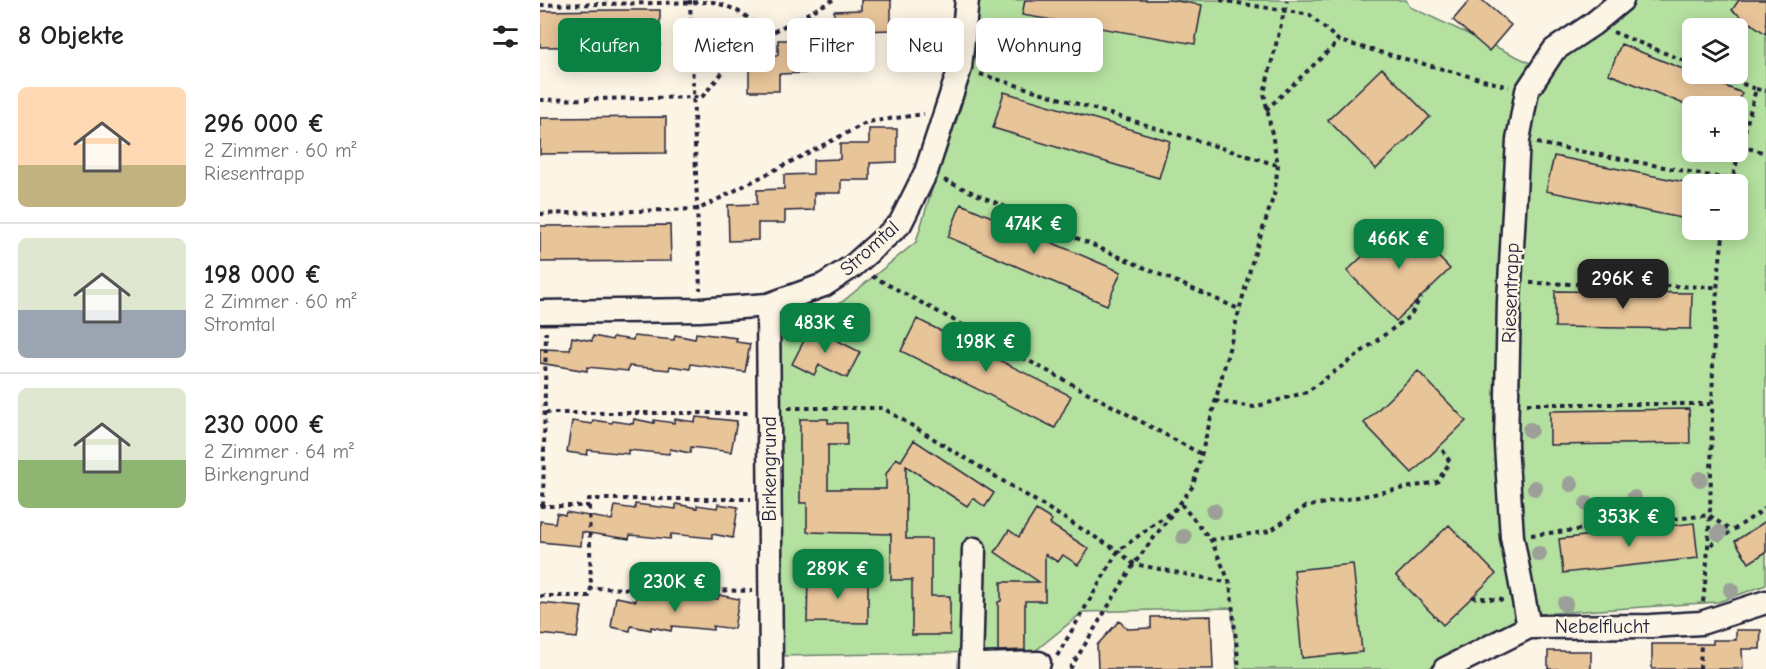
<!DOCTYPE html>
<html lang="de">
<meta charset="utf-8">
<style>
body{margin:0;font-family:"Comic Neue",sans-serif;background:#f6f6f6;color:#222;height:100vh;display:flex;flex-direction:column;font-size:22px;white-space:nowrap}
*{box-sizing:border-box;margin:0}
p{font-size:20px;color:#767676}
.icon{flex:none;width:33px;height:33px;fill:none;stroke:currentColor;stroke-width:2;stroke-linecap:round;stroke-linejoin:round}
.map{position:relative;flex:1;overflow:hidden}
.panel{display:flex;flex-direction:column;background:#fff;width:540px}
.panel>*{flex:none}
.hud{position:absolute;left:18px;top:18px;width:570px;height:54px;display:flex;gap:12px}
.tools{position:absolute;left:1142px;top:18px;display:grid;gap:12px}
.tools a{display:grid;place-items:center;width:66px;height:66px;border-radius:9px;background:#fff;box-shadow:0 3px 15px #0003;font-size:30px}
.price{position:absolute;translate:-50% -51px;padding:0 14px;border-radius:12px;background:#0b8043;color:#fff;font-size:20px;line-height:39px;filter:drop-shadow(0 2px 3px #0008)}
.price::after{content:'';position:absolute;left:50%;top:36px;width:18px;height:14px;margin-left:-9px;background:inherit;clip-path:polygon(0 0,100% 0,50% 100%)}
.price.current{background:#222;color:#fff}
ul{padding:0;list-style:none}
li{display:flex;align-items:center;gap:18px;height:150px;padding:0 18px}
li+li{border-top:2px solid #e0e0e0}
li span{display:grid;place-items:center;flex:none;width:168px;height:120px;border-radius:9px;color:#555}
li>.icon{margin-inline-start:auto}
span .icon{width:72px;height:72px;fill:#fffc;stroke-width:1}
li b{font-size:26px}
h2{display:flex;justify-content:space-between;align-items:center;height:72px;padding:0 18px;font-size:26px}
.pill{padding:0 21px;border-radius:9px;background:#fff;box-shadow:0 3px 15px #0003;font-size:21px;line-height:54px}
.pill.current{background:#0b8043;color:#fff}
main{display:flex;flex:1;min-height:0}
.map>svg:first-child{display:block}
.green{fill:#b4e19f;stroke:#6b826d;stroke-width:1.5;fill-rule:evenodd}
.building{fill:#e8c499;stroke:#22223b;stroke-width:1.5}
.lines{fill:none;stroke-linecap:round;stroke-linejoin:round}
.minor-casing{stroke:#22223b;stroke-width:27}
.path{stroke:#22223b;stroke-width:4;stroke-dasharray:4.5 4.5;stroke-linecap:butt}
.minor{stroke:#fcf5e5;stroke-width:22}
.tree{fill:#9ca098}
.labels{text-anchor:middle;stroke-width:5;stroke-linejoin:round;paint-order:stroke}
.street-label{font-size:20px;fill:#22223b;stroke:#fcf5e5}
</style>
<main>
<section class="panel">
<h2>8 Objekte<svg class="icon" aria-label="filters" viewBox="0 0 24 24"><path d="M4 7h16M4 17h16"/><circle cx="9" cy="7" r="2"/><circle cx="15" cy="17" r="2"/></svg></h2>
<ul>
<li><span style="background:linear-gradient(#ffd9b3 65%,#c2b280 0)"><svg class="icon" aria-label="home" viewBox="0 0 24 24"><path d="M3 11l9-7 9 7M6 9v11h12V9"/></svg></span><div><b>296 000 €</b><p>2 Zimmer · 60 m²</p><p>Riesentrapp</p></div></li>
<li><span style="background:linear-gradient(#dfe7d0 60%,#9aa5b1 0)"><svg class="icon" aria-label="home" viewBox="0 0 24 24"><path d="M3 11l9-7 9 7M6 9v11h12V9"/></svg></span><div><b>198 000 €</b><p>2 Zimmer · 60 m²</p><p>Stromtal</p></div></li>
<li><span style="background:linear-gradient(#dfe7d0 60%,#8fb573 0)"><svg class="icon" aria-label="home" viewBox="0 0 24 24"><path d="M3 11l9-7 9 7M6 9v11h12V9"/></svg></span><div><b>230 000 €</b><p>2 Zimmer · 64 m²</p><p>Birkengrund</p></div></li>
</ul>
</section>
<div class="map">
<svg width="1226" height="669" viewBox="0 0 1226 669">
<rect width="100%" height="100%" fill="#fcf5e5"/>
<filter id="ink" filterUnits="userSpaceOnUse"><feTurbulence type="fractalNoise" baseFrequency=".0167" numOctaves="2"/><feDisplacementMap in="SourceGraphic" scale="12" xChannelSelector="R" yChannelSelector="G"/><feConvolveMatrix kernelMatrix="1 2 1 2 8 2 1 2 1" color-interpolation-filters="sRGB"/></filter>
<g filter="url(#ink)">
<path class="green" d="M438 0H866L870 7 1012 73 1033 44 1064 27 1095 0H1226V585L1178 602 999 614 887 669H697L692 608 543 612 495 651 240 656 237 328 302 302 376 242 434 51ZM1152 28H1197V74H1152ZM1152 106H1197V152H1152ZM1152 184H1197V230H1152Z"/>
<path class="building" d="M321 0H351V30L322 31V43L295 44V61H266V73L239 74V91H209V55H238V40H265V26L294 25V11L321 10Z
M485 0H630L662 5 655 44 482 15Z
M930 0H942L971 25 949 51 913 20Z
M1199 0H1226V34L1192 10Z
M76 10H120V46L0 47V11Z
M1081 44 1202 93 1196 106H1149L1069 74Z
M842 68 890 117 836 169 788 120Z
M464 92 630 141 619 178 453 128Z
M126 117V153L0 154V118Z
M329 129H357V162L330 163V180H301V193H274V210L245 211V223H218V240L189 241 188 205 217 204V190L244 189V175L273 174V160L300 159V144H329Z
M1014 156 1154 184H1152L1147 219 1006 191Z
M421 204 581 272 567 305 408 237Z
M862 219 910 269 856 321 807 271Z
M130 225 131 261 0 262V226Z
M1015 291 1152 293 1151 329 1015 327Z
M377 319 531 396 515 428 361 351Z
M271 327 320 352 307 378 279 365 274 375 252 364Z
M156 333 197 338 196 342 210 344 205 372 151 364 150 369 130 366 129 370 89 366 88 371 47 367V371L0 363V349L30 350 32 337 52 341 53 336 72 340 73 337 93 340 94 336 134 340 135 335 155 339Z
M878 371 926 421 872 473 824 423Z
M1149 409 1150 443 1010 445V411Z
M156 417 197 421 191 452 151 447 150 453 130 449 129 454 88 450V454L48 450 47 455 27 452 32 421 52 424 53 420 72 423 73 421 93 424 94 419 114 423V420L134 423 135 419 155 422Z
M260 419H288V423H307V445H288V489H346V474L356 458 361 461 374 440 454 493 445 507 433 498 427 506 366 466V539H391V596H410V635H372V580H351V534L267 532V503H260Z
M95 504 136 509V504L157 508V505L177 508 178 504 198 507 193 538 172 534V538L131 534 130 539 90 535 89 539 42 532 41 546 0 542V521L15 523 17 513 25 515 26 512 72 520 75 506 95 509Z
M496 510 512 520 510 524 549 549 538 565 523 555 518 562 505 554V601H485V650L458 651V602L461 601V582H499L455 552 469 530 479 537Z
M1226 521V552L1209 563 1195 541Z
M1154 523 1158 558 1023 573 1019 539Z
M909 525 956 574 903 625 856 576Z
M813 564 822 652 762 658 754 570Z
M268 578H328V623L267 622Z
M179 595 199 599 194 629 173 626V630L132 626 131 631 111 627V630L91 626 90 631 71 627 76 597 96 601V596L137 600V596L178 599Z
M0 603 42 607 37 638 0 634Z
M671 616 673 669H558L557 645 579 621 588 629 611 628V617Z
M1196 630H1221L1220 649H1202L1203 669H1112V644H1173V640H1196Z
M1008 651H1051V669H1008Z"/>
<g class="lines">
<g class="minor-casing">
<path id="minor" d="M228 305 231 669
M0 312 160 310 228 305 284 285 313 266 360 224 386 172 420 68 427 0
M989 627 972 537 966 445 969 301 978 140 987 91 1014 50 1053 24 1082 0
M431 669 434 549
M437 669 444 665 499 663
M905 669 989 627 1111 626 1161 623 1226 602"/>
</g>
<path class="path" d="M150 0 160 290
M680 0 770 15 799 41 969 87
M0 5 173 2C196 8 212 17 226 37
M1073 32 1152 64
M440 74 737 165
M1177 74 1216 89 1191 184
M1216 89 1226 91
M0 100 162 97 203 48 293 0
M726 110 799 41
M997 143 1192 180
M1200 146 1226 153
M404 180 701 310
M0 214 159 209 328 122 384 114
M332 276 661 454
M990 283 1175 287
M675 401 714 407 767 392 870 316 881 297
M987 404H1170
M248 408H343L578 551 594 564 690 583
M5 413H210
M641 504 671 540 690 583 699 669
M0 506H49V499H211
M3 506 6 332
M49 506 51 588
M991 535 1169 515 1191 531
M671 540 730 531 765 507 897 482 910 462 900 446
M1171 545 1226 508
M0 596H49L51 588 212 591
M932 597 963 600
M1163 602C1178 478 1165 354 1184 230
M517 656 578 551 636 508
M530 669 594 564 653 486 712 262 734 195 738 165 724 93 747 0
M1160 669 1161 643"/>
<use href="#minor" class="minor"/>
</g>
<g class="tree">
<circle cx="990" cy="430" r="8"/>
<circle cx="1160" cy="479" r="8"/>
<circle cx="1031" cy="484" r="8"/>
<circle cx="995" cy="488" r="8"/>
<circle cx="1094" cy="498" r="8"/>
<circle cx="1047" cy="504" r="8"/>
<circle cx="1122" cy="506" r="8"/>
<circle cx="674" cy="511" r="8"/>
<circle cx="1179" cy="533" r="8"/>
<circle cx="644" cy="537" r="8"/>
<circle cx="999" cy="554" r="8"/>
<circle cx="1191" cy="590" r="8"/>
<circle cx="1025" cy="604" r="8"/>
</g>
</g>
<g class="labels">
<g class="street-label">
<text transform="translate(329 248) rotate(-42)" y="7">Stromtal</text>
<text transform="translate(970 293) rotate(-88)" y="7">Riesentrapp</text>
<text transform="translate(229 469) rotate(-90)" y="7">Birkengrund</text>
<text x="1062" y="633">Nebelflucht</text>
</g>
</g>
</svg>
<div class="tools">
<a><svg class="icon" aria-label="layers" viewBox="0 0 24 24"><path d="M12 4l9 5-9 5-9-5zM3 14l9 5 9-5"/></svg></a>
<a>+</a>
<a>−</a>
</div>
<b class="price" style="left:494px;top:255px">474K €</b>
<b class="price" style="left:859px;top:270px">466K €</b>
<b class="price current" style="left:1083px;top:310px">296K €</b>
<b class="price" style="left:285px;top:354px">483K €</b>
<b class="price" style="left:446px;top:373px">198K €</b>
<b class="price" style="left:1089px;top:548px">353K €</b>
<b class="price" style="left:298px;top:600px">289K €</b>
<b class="price" style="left:135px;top:613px">230K €</b>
<div class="hud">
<a class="pill current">Kaufen</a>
<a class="pill">Mieten</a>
<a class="pill">Filter</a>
<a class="pill">Neu</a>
<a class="pill">Wohnung</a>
</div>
</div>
</main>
